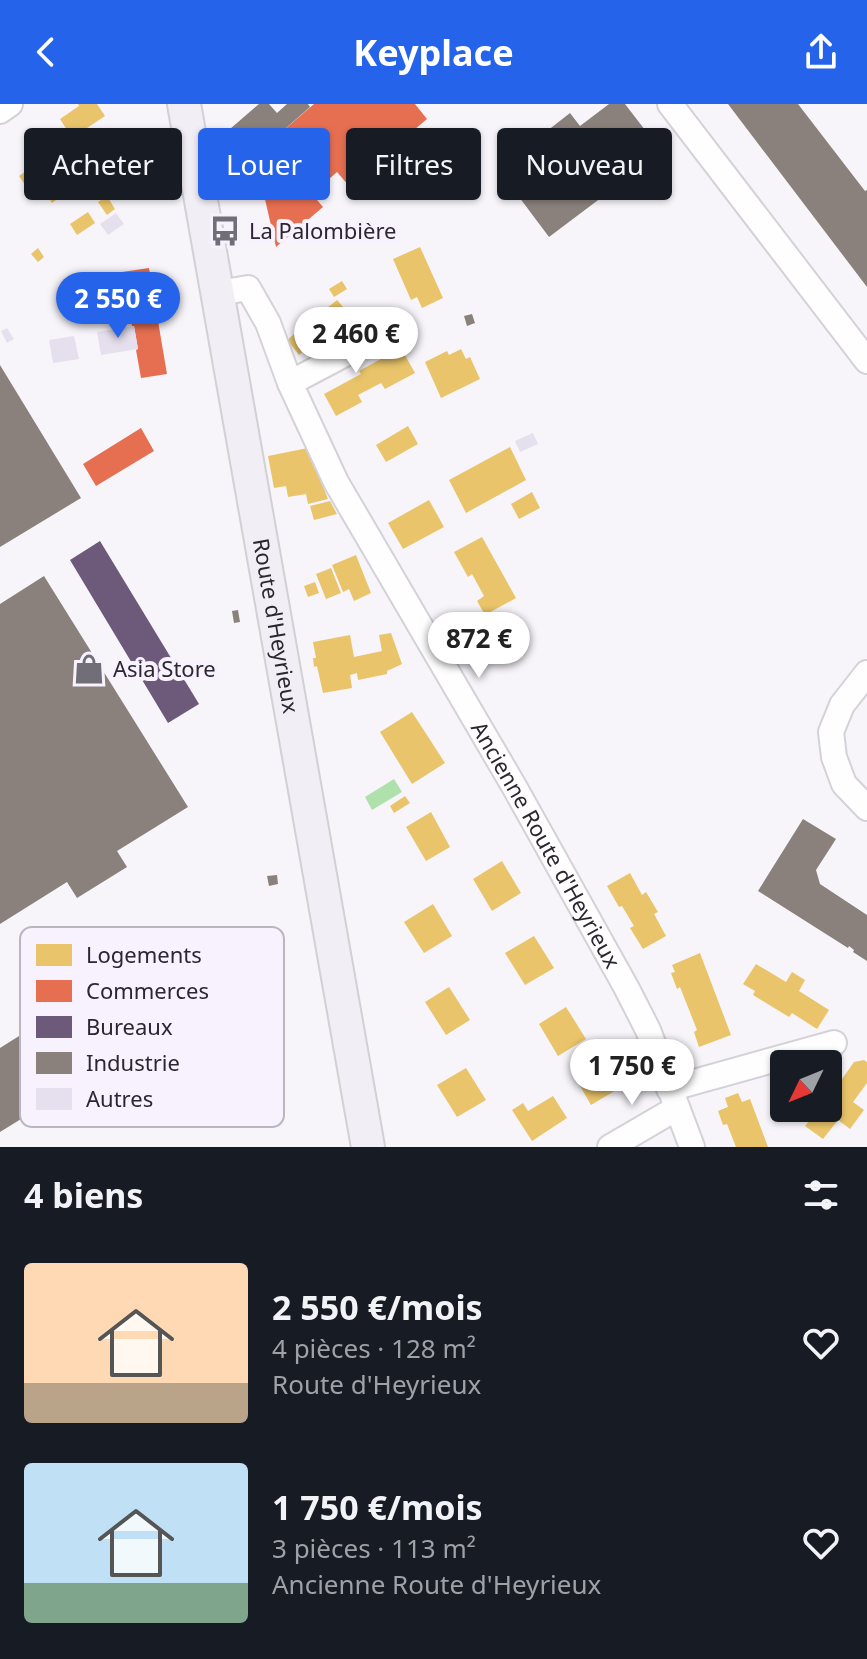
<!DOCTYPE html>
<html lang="fr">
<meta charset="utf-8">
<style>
body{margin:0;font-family:"Noto Sans",sans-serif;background:#20242c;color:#f1f3f6;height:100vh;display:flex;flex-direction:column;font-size:30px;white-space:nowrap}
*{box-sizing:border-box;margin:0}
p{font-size:26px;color:#9ea1a6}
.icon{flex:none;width:44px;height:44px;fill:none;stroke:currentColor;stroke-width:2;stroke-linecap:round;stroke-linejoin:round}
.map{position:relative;height:1043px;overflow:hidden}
.sheet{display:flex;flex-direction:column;background:#171b24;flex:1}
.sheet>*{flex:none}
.banner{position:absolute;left:24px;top:24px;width:820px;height:72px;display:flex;gap:16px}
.needle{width:52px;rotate:227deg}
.buttons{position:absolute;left:770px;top:946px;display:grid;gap:16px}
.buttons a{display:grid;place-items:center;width:72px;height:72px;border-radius:8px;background:#171b24;box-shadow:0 2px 6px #0004;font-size:40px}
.price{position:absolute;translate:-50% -68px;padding:0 18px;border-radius:28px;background:#fff;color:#222;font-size:26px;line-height:52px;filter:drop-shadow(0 2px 4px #0008)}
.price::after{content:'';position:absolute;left:50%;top:48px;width:24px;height:18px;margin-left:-12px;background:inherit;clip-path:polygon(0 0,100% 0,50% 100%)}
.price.on{background:#2563eb;color:#fff}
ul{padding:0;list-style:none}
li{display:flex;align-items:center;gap:24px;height:200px;padding:0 24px}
li span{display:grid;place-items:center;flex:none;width:224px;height:160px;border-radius:8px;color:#555}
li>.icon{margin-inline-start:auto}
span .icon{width:96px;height:96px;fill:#fffc;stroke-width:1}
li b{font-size:34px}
h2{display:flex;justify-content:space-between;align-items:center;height:96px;padding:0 24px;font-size:34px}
.chip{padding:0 28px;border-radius:8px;background:#171b24;box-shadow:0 2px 6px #0004;font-size:28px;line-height:72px}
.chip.on{background:#2563eb;color:#fff}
header{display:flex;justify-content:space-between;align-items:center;height:104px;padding:0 24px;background:#2563eb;color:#fff;font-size:36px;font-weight:700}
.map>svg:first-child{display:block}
.water{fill:#afe1ad}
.homes{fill:#e9c46a}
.shops{fill:#e76f51}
.offices{fill:#6d597a}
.industry{fill:#8a817c}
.building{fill:#e6dfee}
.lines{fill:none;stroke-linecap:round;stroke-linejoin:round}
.minor-casing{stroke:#d4d1d8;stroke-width:28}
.major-casing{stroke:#d1d0d4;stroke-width:36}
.minor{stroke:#fefefe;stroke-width:24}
.major{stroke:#f2eef5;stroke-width:32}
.labels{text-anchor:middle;stroke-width:8;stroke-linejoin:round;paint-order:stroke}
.poi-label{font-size:22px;fill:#2b2630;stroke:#f7f2fd;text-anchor:start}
.street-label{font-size:22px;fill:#2b2630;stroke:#f7f2fd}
.key{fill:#f7f2fd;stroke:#bab5c0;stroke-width:2}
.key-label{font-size:22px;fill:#2b2630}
</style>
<header><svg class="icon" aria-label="back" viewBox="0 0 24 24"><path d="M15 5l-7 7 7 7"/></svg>Keyplace<svg class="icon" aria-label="share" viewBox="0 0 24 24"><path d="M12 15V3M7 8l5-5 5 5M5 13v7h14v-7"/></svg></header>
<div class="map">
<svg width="867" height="1043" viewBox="0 0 867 1043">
<rect width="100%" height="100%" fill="#f7f5fa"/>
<path class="water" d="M394 675 402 688 372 706 365 693Z"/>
<path class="homes" d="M78 0H97L105 12 72 34 60 15 79 2Z
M46 53 69 86 52 99 45 88 35 96 19 72Z
M107 92 115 105 107 111 98 98Z
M88 108 95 119 77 131 70 120Z
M420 143 443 194 422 204 417 193 411 196 393 155Z
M38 144 44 153 38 158 31 150Z
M342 177 347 185 334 193 329 185Z
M337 196 352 213 338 225 341 228 312 251 307 244 299 251 287 236Z
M401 244 415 269 385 285 381 279 358 291 362 298 336 312 324 290 361 270 359 267Z
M461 245 466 255 470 253 480 275 441 294 425 258 447 247 449 251Z
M408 322 418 340 386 358 376 341Z
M510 343 526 376 466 409 449 376Z
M308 344 328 395 308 400 306 390 288 393 286 382 274 384 268 352Z
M532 388 540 404 519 415 511 400Z
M429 396 444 423 403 445 388 419Z
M330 397 337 410 314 416 310 402Z
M482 433 516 494 485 511 477 497 484 492 472 470 468 473 454 448Z
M356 451 371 489 354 497 349 485 343 488 332 461Z
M331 464 341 489 326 495 316 470Z
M315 478 319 489 308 493 304 482Z
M391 529 402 560 387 567V570L358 576 357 569 350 571 352 584 323 589 317 562 314 563 313 554H316L313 538 350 531 354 553 382 547 379 531Z
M412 608 445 659 412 680 380 628Z
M405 692 410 699 394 709 390 702Z
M431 708 450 743 426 757 406 723Z
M502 757 521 789 492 807 473 775Z
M630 769 642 791 646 788 658 808 654 810 666 832 643 845 630 824 634 822 622 802 619 803 607 782Z
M433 800 452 832 424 849 404 818Z
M534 832 554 864 525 881 505 849Z
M700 849 731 931 699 943 694 928 697 926 680 883 677 885 671 869 675 868 672 861Z
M756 860 786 878 792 868 805 876 799 887 829 906 817 925 792 909 789 913 753 891 755 887 743 880Z
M449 883 470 916 446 931 425 898Z
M566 903 586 935 558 952 539 920Z
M613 952 628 979 591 1001 576 975Z
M864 956 867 958V979L853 998 864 1006 850 1025 838 1016 823 1035 805 1022 815 1010 811 1007 814 1004H828V985L837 972 842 975 854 958Z
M466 964 486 996 457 1013 437 981Z
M738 989 742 998 750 995 768 1043H736L727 1020 723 1021 718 1007 728 1003 725 994Z
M553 992 567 1014 532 1037 512 1006 523 999 528 1007Z"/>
<path class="shops" d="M314 0H415L427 15 401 37 389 24 364 46 375 59 349 82 337 68 312 90 323 103 276 143 258 65 264 61 255 51Z
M149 164 167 270 141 274 136 246 138 245 134 222H132L122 168Z
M141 324 154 347 96 382 83 360Z"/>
<path class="offices" d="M100 437 199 600 168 619 70 456Z"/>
<path class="industry" d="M259 0H269L277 9 287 0H308L310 3 254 52 230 25Z
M609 0H625L662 48 549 133 507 77 547 47 538 34 570 9 580 22Z
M728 0H798L865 87 867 86V183Z
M472 210 475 219 467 222 464 212Z
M0 261 81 394 0 443Z
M44 472 188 703 117 747 127 763 77 794 67 778 0 820V500Z
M238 506 240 518 234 519 232 507Z
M803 715 836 735 816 766 820 780 867 811V857L853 848 854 846 849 842 848 844 758 787Z
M277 771 278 780 269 782 267 772Z
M67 926 94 970 0 1028V944L27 927 38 945Z"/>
<path class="building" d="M116 109 124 120 108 131 100 120Z
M134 222 138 245 101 251 97 228Z
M7 224 14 235 7 239 1 227Z
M74 232 79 255 53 259 49 236Z
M533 329 538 340 520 348 515 337Z"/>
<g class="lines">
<g class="minor-casing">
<g id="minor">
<path d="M670 0 867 257"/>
<path d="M0 7 10 0"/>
<path id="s1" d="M219 189 248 184 268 219 290 279 336 378 515 684 626 883 648 926 692 1043"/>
<path d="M290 279 400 221"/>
<path d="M867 569 842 601 831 628 834 653 844 680 867 704"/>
<path d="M669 985 834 939"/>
<path d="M610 1043 677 1004"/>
</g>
</g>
<g class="major-casing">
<g id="major">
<path id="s2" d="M184 0 368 1043"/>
</g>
</g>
<use href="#minor" class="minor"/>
<use href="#major" class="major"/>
</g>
<defs>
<g id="bus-bare" transform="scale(2.4)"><path d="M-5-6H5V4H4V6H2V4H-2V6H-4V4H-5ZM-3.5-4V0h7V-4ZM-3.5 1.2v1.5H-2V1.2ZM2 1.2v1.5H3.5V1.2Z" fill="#726e77" stroke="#f7f2fd" stroke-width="2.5" paint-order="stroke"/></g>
<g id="shop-bare" transform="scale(2.4)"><path d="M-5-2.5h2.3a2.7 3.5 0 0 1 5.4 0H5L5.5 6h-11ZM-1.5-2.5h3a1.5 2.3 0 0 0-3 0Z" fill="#726e77" stroke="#f7f2fd" stroke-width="2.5" paint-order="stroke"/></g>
</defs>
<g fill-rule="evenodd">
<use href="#bus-bare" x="225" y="127"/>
<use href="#shop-bare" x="89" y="565"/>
</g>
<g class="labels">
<g class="poi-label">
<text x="249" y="135">La Palombière</text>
<text x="113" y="573">Asia Store</text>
</g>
<g class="street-label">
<text dy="8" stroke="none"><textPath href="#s2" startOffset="530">Route d'Heyrieux</textPath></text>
<text dy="8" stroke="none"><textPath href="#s1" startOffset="662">Ancienne Route d'Heyrieux</textPath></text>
</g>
</g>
<rect x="20" y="823" width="264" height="200" rx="12" class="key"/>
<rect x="36" y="840" width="36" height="22" fill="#e9c46a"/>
<rect x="36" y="876" width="36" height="22" fill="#e76f51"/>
<rect x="36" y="912" width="36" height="22" fill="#6d597a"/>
<rect x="36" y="948" width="36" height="22" fill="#8a817c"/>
<rect x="36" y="984" width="36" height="22" fill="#e6dfee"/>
<g class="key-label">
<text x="86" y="859">Logements</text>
<text x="86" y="895">Commerces</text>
<text x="86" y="931">Bureaux</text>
<text x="86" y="967">Industrie</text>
<text x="86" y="1003">Autres</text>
</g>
</svg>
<div class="buttons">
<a><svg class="needle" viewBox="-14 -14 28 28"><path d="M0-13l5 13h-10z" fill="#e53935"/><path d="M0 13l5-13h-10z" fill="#9ea1a6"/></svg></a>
</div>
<b class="price on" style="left:118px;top:236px">2 550 €</b>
<b class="price" style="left:356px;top:271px">2 460 €</b>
<b class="price" style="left:479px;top:576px">872 €</b>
<b class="price" style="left:632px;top:1003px">1 750 €</b>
<div class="banner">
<a class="chip">Acheter</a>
<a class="chip on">Louer</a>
<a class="chip">Filtres</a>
<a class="chip">Nouveau</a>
</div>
</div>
<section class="sheet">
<h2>4 biens<svg class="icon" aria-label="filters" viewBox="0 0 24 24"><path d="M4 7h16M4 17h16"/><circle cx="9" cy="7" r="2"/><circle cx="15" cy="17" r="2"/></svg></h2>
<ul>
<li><span style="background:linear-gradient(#ffd9b3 75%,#b9a48a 0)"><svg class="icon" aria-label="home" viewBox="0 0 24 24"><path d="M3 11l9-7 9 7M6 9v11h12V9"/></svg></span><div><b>2 550 €/mois</b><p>4 pièces · 128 m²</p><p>Route d'Heyrieux</p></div><svg class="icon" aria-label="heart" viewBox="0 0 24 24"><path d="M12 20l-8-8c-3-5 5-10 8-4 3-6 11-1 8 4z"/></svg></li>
<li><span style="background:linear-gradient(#bfe0f5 75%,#7fa58c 0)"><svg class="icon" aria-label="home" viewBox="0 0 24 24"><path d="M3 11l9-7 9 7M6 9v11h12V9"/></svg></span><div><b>1 750 €/mois</b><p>3 pièces · 113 m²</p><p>Ancienne Route d'Heyrieux</p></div><svg class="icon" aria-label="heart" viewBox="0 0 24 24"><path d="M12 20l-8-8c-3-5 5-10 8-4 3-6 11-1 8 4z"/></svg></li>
</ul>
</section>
